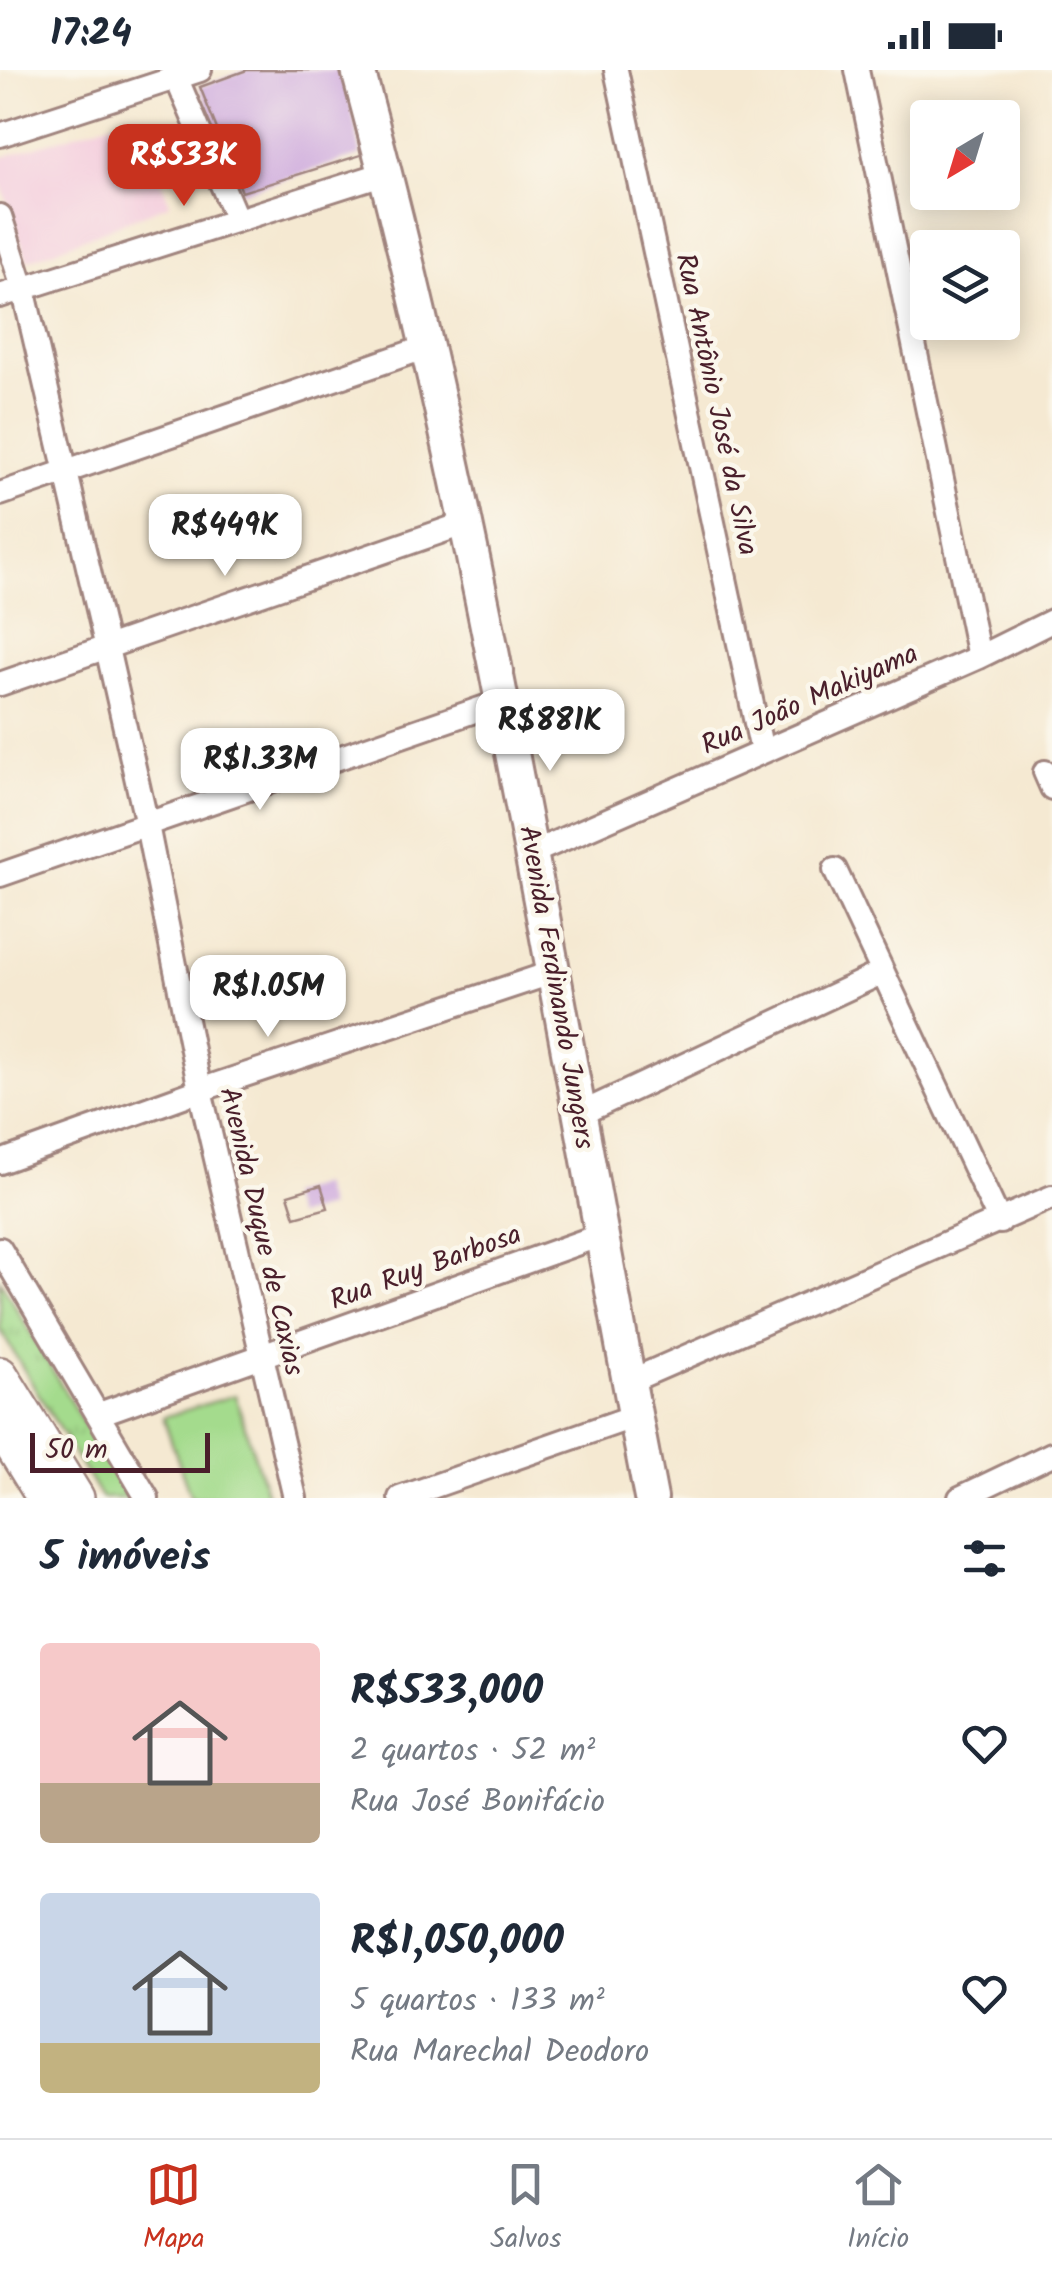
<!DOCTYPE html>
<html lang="pt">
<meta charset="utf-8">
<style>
body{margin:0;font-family:Kalam,sans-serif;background:#f6f6f7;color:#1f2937;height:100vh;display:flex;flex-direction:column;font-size:38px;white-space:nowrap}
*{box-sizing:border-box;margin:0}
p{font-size:32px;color:#747a83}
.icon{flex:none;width:55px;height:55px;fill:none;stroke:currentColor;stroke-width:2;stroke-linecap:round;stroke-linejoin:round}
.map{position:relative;height:1428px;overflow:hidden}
.side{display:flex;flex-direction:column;background:#fff;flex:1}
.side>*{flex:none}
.needle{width:65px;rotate:218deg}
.buttons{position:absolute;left:910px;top:30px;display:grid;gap:20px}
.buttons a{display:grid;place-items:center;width:110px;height:110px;border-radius:10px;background:#fff;box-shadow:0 5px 25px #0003;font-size:50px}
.scale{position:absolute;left:30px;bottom:25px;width:180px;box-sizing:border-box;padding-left:10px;border:5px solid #4a1f2b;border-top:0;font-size:28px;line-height:35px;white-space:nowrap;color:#4a1f2b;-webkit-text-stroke:8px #fbf7ec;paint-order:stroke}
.price{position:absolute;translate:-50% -85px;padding:0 22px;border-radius:20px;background:#fff;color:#222;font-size:32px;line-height:65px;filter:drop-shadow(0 2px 5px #0008)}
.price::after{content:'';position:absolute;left:50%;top:60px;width:30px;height:22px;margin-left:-15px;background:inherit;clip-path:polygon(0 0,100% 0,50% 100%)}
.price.active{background:#c8321e;color:#fff}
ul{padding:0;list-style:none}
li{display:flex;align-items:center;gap:30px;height:250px;padding:0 40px}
li span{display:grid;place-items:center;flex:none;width:280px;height:200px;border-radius:10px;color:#555}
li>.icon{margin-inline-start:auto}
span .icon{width:120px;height:120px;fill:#fffc;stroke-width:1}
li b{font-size:42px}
h2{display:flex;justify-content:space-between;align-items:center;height:120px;padding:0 40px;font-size:42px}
.status{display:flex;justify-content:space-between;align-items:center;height:70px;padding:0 50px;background:#fff;direction:ltr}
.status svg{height:28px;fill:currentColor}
.dock{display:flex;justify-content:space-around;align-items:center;height:140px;border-top:2px solid #e0e1e3;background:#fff;font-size:28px;color:#747a83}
.dock a{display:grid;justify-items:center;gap:5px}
.dock .active{color:#c8321e}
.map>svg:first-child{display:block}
.built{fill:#f4cfde}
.park{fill:url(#park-tufts);stroke:#777d5c;stroke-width:2.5}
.pitch{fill:#a4db8d;stroke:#777d5c;stroke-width:2.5}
.building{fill:#cda9dd}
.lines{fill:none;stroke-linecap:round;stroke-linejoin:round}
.street-casing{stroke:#a0847e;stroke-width:28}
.secondary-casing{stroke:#a0847e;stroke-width:38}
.primary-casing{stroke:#a0847e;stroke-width:40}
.street{stroke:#fff;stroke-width:22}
.secondary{stroke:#fff;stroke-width:32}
.primary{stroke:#fff;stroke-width:35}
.labels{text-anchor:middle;stroke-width:9;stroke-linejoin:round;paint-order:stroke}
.street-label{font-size:28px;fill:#4a1f2b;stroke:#fbf7ec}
</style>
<div class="status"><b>17:24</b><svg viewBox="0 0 49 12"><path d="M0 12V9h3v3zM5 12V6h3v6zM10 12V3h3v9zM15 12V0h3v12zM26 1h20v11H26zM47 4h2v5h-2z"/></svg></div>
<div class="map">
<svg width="1052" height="1428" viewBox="0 0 1052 1428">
<defs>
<pattern id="park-tufts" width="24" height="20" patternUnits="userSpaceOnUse" patternTransform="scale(2.5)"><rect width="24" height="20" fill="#a4db8d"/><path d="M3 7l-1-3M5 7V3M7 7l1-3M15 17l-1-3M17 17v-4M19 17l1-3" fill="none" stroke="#8fbc7a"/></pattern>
</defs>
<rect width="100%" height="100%" fill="#fbf7ec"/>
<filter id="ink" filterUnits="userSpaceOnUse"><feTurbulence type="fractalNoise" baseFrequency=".01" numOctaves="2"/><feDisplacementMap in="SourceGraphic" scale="20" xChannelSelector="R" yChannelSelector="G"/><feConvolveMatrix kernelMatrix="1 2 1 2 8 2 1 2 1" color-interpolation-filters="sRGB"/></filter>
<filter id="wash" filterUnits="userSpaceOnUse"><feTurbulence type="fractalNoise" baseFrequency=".0048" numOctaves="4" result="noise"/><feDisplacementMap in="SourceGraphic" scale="40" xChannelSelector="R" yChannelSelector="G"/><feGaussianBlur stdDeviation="2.25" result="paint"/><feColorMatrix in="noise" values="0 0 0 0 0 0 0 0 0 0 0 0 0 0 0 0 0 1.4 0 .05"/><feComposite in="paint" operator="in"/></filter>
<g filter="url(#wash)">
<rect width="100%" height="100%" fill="#f5e9d2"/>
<path class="built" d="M137 44 170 134 27 191 0 111V88Z"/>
<path class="park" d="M0 1210 113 1404 128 1428H101L0 1260Z"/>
<path class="pitch" d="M235 1325 268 1428H191L163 1347Z"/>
<g id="blocks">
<path class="building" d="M247 0H344L361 85 242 122 200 17Z
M321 1115 328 1138 295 1147 288 1125Z"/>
</g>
</g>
<g filter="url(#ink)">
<use href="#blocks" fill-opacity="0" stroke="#a0847e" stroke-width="2.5"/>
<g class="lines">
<g class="street-casing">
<path id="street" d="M173 0 237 150
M616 0 762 681
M857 0 979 587
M0 65 200 0
M0 146 23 218 107 578 147 755 200 1020 295 1428
M0 226 385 103
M0 424 427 277
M0 614 466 453
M1045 702 1052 718
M534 782 979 587 1052 551
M835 800 1000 1152
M0 805 503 631
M582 1043 881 903
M0 1092 200 1020 554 902
M0 1179 147 1428
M628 1312 1052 1127
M99 1344 601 1165
M400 1428 635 1346
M960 1428 1052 1384"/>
</g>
<g class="secondary-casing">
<path id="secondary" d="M358 0C485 470 559 951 651 1428"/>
</g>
<g class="primary-casing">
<path id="primary" d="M0 1305 76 1428
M0 1355 45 1428"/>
</g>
<use href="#street" class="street"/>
<use href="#secondary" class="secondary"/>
<use href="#primary" class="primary"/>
</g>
</g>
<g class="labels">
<g class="street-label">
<text transform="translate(718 334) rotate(78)" y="10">Rua Antônio José da Silva</text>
<text transform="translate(809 628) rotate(-24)" y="10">Rua João Makiyama</text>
<text transform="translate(558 917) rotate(80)" y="10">Avenida Ferdinando Jungers</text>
<text transform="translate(263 1161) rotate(77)" y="10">Avenida Duque de Caxias</text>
<text transform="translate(425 1196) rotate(-20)" y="10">Rua Ruy Barbosa</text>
</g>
</g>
</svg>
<div class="buttons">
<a><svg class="needle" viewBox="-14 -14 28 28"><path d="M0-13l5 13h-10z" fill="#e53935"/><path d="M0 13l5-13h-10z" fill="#747a83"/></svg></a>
<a><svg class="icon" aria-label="layers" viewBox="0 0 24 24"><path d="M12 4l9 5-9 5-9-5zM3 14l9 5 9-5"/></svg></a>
</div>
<div class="scale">50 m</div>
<b class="price active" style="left:184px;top:139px">R$533K</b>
<b class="price" style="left:225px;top:509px">R$449K</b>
<b class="price" style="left:550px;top:704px">R$881K</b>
<b class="price" style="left:260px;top:743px">R$1.33M</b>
<b class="price" style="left:268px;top:970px">R$1.05M</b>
</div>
<section class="side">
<h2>5 imóveis<svg class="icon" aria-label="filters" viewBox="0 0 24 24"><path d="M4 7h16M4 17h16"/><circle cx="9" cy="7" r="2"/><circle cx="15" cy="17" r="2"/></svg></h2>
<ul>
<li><span style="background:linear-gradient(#f6c9c9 70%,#b9a48a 0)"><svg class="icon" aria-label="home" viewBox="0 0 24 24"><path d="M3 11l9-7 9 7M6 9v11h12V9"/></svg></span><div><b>R$533,000</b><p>2 quartos · 52 m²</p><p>Rua José Bonifácio</p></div><svg class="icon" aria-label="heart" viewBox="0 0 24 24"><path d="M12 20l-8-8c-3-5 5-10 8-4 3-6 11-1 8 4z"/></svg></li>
<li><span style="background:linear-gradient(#c9d6e8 75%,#c2b280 0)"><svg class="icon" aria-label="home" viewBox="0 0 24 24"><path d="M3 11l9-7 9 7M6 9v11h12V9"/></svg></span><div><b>R$1,050,000</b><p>5 quartos · 133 m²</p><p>Rua Marechal Deodoro</p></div><svg class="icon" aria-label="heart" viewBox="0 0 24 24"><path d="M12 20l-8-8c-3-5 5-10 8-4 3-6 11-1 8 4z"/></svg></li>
</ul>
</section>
<nav class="dock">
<a class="active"><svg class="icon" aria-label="map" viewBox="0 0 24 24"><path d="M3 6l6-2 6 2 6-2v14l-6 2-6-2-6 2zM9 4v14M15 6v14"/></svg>Mapa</a>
<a><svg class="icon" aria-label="saved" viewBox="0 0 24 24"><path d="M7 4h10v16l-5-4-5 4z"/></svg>Salvos</a>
<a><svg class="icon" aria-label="home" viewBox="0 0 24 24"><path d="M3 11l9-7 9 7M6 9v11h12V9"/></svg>Início</a>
</nav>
